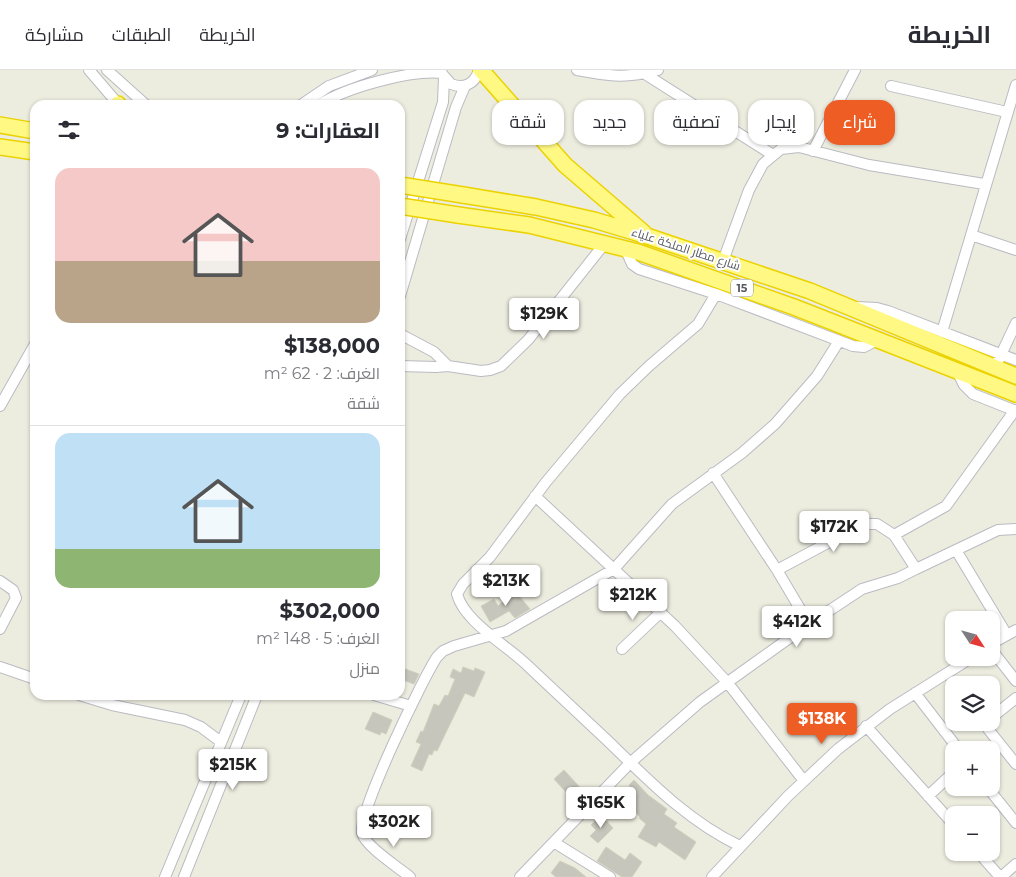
<!DOCTYPE html>
<html lang="ar">
<meta charset="utf-8">
<style>
body{margin:0;font-family:Montserrat,Cairo,sans-serif;background:#f2f2f3;color:#2b2b33;direction:rtl;height:100vh;display:flex;flex-direction:column;font-size:19px;white-space:nowrap}
*{box-sizing:border-box;margin:0}
p{font-size:16px;color:#7c7c81}
.icon{flex:none;width:28px;height:28px;fill:none;stroke:currentColor;stroke-width:2;stroke-linecap:round;stroke-linejoin:round}
.map{position:relative;flex:1;overflow:hidden;direction:ltr}
.panel{position:absolute;left:30px;top:30px;width:375px;height:600px;display:flex;flex-direction:column;background:#fff;border-radius:15px;box-shadow:0 1px 4px #0004;direction:rtl}
.panel>*{flex:none}
.hud{position:absolute;left:420px;top:30px;width:475px;height:45px;direction:rtl;display:flex;gap:10px}
.needle{width:32px;rotate:126deg}
.controls{position:absolute;left:945px;top:541px;display:grid;gap:10px}
.controls a{display:grid;place-items:center;width:55px;height:55px;border-radius:10px;background:#fff;box-shadow:0 1px 4px #0004;font-size:25px}
.price{position:absolute;translate:-50% -42px;padding:0 11px;border-radius:5px;background:#fff;color:#222;font-size:16px;line-height:32px;filter:drop-shadow(0 1px 2px #0008)}
.price::after{content:'';position:absolute;left:50%;top:30px;width:15px;height:11px;margin-left:-8px;background:inherit;clip-path:polygon(0 0,100% 0,50% 100%)}
.price.active{background:#ed5d24;color:#fff}
ul{padding:0;list-style:none}
li{display:grid;align-content:center;gap:10px;height:265px;padding:0 25px}
li+li{border-top:1px solid #e1e1e2}
li span{display:grid;place-items:center;height:155px;border-radius:15px;color:#555}
li>.icon{margin-inline-start:auto}
span .icon{width:90px;height:90px;fill:#fffc;stroke-width:1}
li b{font-size:21px}
h2{display:flex;justify-content:space-between;align-items:center;height:60px;padding:0 25px;font-size:21px}
.pill{padding:0 18px;border-radius:15px;background:#fff;box-shadow:0 1px 4px #0004;font-size:18px;line-height:45px}
.pill.active{background:#ed5d24;color:#fff}
header{display:flex;align-items:center;gap:30px;box-sizing:border-box;height:70px;padding:0 25px;background:#fff;border-bottom:1px solid #e1e1e2}
header strong{font-size:24px}
nav{display:flex;gap:28px;margin-inline-start:auto;font-size:18px}
.map>svg:first-child{display:block}
.building{fill:#c7c6bc;stroke:#d1cfbd}
.lines{fill:none;stroke-linecap:round;stroke-linejoin:round}
.minor-casing{stroke:#babbc2;stroke-width:12}
.highway-casing{stroke:#ebd200;stroke-width:18}
.minor{stroke:#fff;stroke-width:10}
.highway{stroke:#fff983;stroke-width:15}
.highway-bridge-casing{stroke:#ebd200;stroke-width:18;stroke-linecap:butt}
.highway-bridge{stroke:#fff983;stroke-width:15}
.labels{text-anchor:middle;stroke-width:4;stroke-linejoin:round;paint-order:stroke}
.shield{fill:#fff;stroke:#8a8c90;stroke-width:1}
.shield-label{font-size:11px;font-weight:bold;fill:#585a61}
.street-label{font-size:12px;fill:#585a61;stroke:#fff}
</style>
<header>
<strong>الخريطة</strong>
<nav><a>الخريطة</a><a>الطبقات</a><a>مشاركة</a></nav>
</header>
<div class="map">
<svg width="1016" height="807" viewBox="0 0 1016 807">
<rect width="100%" height="100%" fill="#ececdf"/>
<path class="building" d="M515 521 530 539 515 548 509 541 490 552 481 536 494 529 498 536Z
M400 597 419 604 414 614 400 609Z
M463 597 474 601 475 598 485 602 474 627 465 623 437 681 434 680 432 685 429 684 422 701 411 696 421 674 416 672 421 661 423 662 434 634 439 636 445 625 448 626 455 609 450 607 453 599 461 603Z
M373 642 392 650 386 664 381 662 380 665 365 659Z
M564 700 585 723 575 732 554 709Z
M634 710 648 725 667 739 664 744 677 753 674 757 696 772 685 790 659 772 656 777 638 767 646 754 639 748 640 747 621 727 631 718 629 715Z
M601 745 613 758 598 773 590 766 596 760 591 755Z
M606 777 625 790 630 783 642 792 632 807H622L597 791Z
M560 791 575 798 586 807H556L551 803Z"/>
<g class="lines">
<g class="minor-casing">
<path id="minor" d="M89 0 119 35
M107 0 146 35
M577 0C610 6 625 9 658 0
M645 4 773 85
M444 6 451 14C464 19 475 14 479 0
M891 16 1007 42
M301 35 329 16 372 0
M319 35C347 17 410 0 442 3
M813 81 855 0
M971 165 1016 180
M400 169 443 32 444 7
M625 178 632 194 639 199 716 224 853 276 864 277 879 269
M723 191 749 120 763 94 781 79 799 77 869 95 984 114
M716 224 698 254 649 296 620 324 546 412 490 487 463 514 457 524C464 552 508 576 528 596 555 621 582 647 609 672 649 711 689 752 740 776
M400 226 456 37 465 16
M857 237 877 238 888 241 1016 290
M942 262 1016 15
M400 264 434 282 448 296
M998 291 1016 253
M400 296 436 297 448 296 481 301 490 300 501 296 528 270 605 173
M956 299 964 315 973 324 1016 341
M0 336 35 274
M713 403 777 500 809 554
M535 426 675 556 727 612 804 711
M956 480 1007 565
M916 499 998 460 1016 459
M777 500 863 454H877L894 465
M0 511 13 520 16 528 0 559
M991 574 1016 560
M622 579 661 542
M991 579 1016 611
M0 597 35 609
M915 623 959 680
M79 625 112 635 185 650 201 657 221 672
M374 625 411 636
M991 648 1016 628
M987 652 988 659 1016 694
M866 656 954 755
M988 718 1016 753
M928 726 954 702
M555 773 610 807
M978 782 1000 807
M165 807 241 625
M184 807 257 625
M410 807C398 797 366 777 362 763 357 744 423 608 437 587L443 581 454 576 506 561 614 499 672 434 742 383 775 354 817 306 839 271
M520 807 630 693 700 632 809 554 862 519 898 508 916 499 894 465 946 436 1015 340
M712 807 788 726 838 679 890 639 971 588
M1001 807 1016 794"/>
</g>
<g class="highway-casing">
<path id="highway" d="M481 0 565 95 644 163
M118 34V35
M0 55 35 61
M0 77 35 82
M463 125 536 137 594 150 647 166 810 221 1016 306
M458 145 529 155 638 182 794 237 1016 324"/>
</g>
<use href="#minor" class="minor"/>
<use href="#highway" class="highway"/>
<g class="highway-bridge-casing">
<path id="highway-bridge" d="M400 115 463 125
M400 136 458 145"/>
</g>
<use href="#highway-bridge" class="highway-bridge"/>
</g>
<g class="labels">
<rect class="shield" x="731" y="209.5" width="22" height="17" rx="4"/>
<g class="shield-label">
<text x="742" y="222">15</text>
</g>
<g class="street-label">
<text transform="translate(686 179) rotate(18)" y="4">شارع مطار الملكة علياء</text>
</g>
</g>
</svg>
<div class="controls">
<a><svg class="needle" viewBox="-14 -14 28 28"><path d="M0-13l5 13h-10z" fill="#e53935"/><path d="M0 13l5-13h-10z" fill="#7c7c81"/></svg></a>
<a><svg class="icon" aria-label="layers" viewBox="0 0 24 24"><path d="M12 4l9 5-9 5-9-5zM3 14l9 5 9-5"/></svg></a>
<a>+</a>
<a>−</a>
</div>
<b class="price" style="left:544px;top:270px">$129K</b>
<b class="price" style="left:834px;top:483px">$172K</b>
<b class="price" style="left:506px;top:537px">$213K</b>
<b class="price" style="left:633px;top:551px">$212K</b>
<b class="price" style="left:797px;top:578px">$412K</b>
<b class="price active" style="left:822px;top:675px">$138K</b>
<b class="price" style="left:233px;top:721px">$215K</b>
<b class="price" style="left:601px;top:759px">$165K</b>
<b class="price" style="left:394px;top:778px">$302K</b>
<div class="hud">
<a class="pill active">شراء</a>
<a class="pill">إيجار</a>
<a class="pill">تصفية</a>
<a class="pill">جديد</a>
<a class="pill">شقة</a>
</div>
<section class="panel">
<h2>العقارات: 9<svg class="icon" aria-label="filters" viewBox="0 0 24 24"><path d="M4 7h16M4 17h16"/><circle cx="9" cy="7" r="2"/><circle cx="15" cy="17" r="2"/></svg></h2>
<ul>
<li><span style="background:linear-gradient(#f6c9c9 60%,#b9a48a 0)"><svg class="icon" aria-label="home" viewBox="0 0 24 24"><path d="M3 11l9-7 9 7M6 9v11h12V9"/></svg></span><div><b>$138,000</b><p>الغرف: 2 · 62 m²</p><p>شقة</p></div></li>
<li><span style="background:linear-gradient(#bfe0f5 75%,#8fb573 0)"><svg class="icon" aria-label="home" viewBox="0 0 24 24"><path d="M3 11l9-7 9 7M6 9v11h12V9"/></svg></span><div><b>$302,000</b><p>الغرف: 5 · 148 m²</p><p>منزل</p></div></li>
</ul>
</section>
</div>
